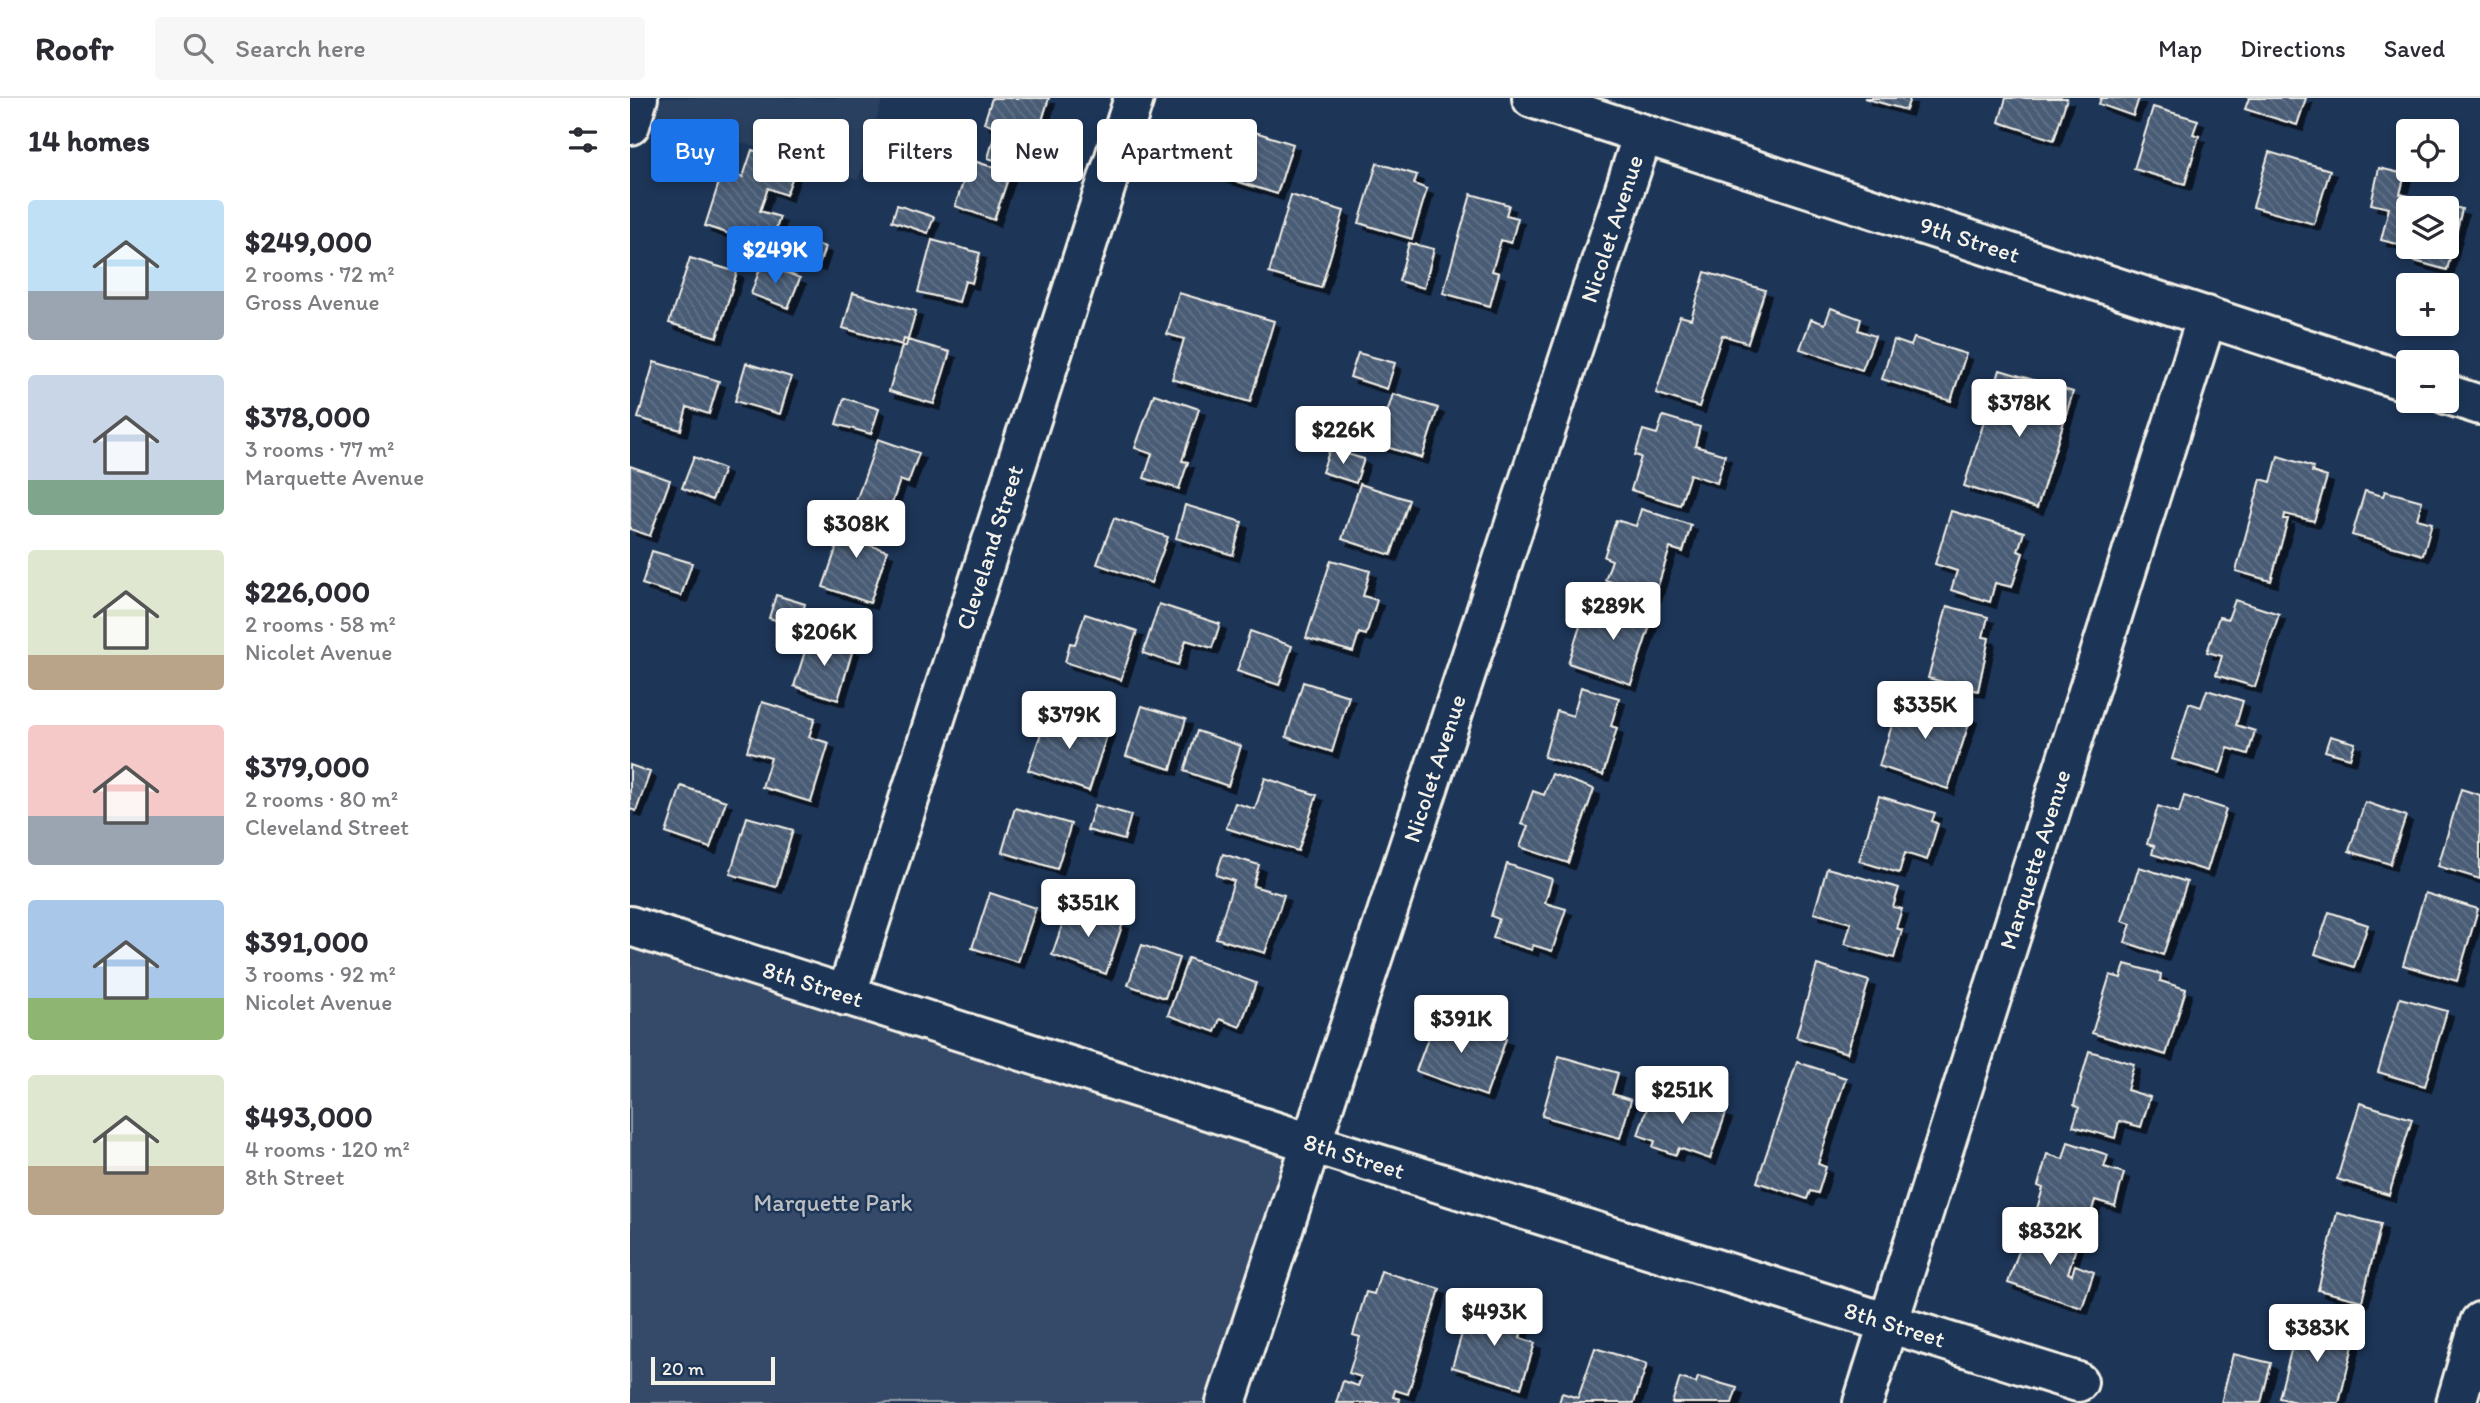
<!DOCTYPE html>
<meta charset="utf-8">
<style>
body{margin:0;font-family:Itim,sans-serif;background:#f7f7f7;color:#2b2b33;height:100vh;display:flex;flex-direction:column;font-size:26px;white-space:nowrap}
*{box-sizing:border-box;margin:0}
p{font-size:23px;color:#7c7c81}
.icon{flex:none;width:38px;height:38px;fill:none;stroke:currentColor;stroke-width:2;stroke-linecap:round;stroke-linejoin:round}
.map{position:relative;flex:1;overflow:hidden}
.details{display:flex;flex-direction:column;background:#fff;width:630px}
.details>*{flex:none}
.top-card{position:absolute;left:21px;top:21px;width:665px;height:63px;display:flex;gap:14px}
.buttons{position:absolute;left:1766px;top:21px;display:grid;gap:14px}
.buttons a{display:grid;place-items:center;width:63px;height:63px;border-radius:7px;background:#fff;box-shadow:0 4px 10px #0003;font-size:35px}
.scale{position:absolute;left:21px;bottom:18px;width:124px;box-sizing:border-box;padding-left:7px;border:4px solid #f4f1e8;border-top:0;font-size:19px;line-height:24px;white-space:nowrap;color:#f4f1e8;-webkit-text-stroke:5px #1d3557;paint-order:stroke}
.price{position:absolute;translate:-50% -60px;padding:0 16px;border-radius:7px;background:#fff;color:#222;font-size:23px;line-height:46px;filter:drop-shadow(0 2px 4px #0008)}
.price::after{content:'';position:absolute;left:50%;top:42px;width:21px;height:16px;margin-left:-10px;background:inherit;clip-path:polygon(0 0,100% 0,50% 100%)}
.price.active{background:#1a73e8;color:#fff}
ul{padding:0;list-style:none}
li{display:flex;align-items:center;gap:21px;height:175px;padding:0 28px}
li span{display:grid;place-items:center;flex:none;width:196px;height:140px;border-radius:7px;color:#555}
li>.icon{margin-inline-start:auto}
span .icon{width:84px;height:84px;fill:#fffc;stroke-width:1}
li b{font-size:30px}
h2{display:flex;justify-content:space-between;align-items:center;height:84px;padding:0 28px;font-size:30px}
.tag{padding:0 24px;border-radius:7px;background:#fff;box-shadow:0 4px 10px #0003;font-size:24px;line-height:63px}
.tag.active{background:#1a73e8;color:#fff}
header{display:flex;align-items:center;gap:42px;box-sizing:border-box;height:98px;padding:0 35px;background:#fff;border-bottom:2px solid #e1e1e2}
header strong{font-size:33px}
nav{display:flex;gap:38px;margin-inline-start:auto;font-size:24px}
.search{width:490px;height:63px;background:#f7f7f7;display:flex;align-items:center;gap:18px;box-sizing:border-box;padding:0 24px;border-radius:7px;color:#7c7c81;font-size:26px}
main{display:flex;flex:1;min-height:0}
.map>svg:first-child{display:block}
.built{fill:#2a4060}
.green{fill:#354a67;stroke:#949ea8;stroke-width:2}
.building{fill:url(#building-back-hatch);stroke:#f4f1e8;stroke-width:2;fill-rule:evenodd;filter:url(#shadow)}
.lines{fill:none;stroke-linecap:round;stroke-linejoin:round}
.street-casing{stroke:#f4f1e8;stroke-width:44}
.secondary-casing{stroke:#f4f1e8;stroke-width:44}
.street{stroke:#1d3557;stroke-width:38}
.secondary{stroke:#1d3557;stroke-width:38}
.labels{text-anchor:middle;stroke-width:5;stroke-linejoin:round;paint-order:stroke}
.street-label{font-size:24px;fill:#f4f1e8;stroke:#1d3557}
.park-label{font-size:24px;fill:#bbbfc1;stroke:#1d3557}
</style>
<header>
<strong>Roofr</strong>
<div class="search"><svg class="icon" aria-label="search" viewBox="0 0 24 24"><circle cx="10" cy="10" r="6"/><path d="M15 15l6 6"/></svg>Search here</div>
<nav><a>Map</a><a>Directions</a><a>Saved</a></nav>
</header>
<main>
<section class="details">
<h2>14 homes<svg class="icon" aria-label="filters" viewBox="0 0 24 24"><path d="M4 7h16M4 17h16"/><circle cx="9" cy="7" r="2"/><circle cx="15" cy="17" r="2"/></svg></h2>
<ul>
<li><span style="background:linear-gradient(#bfe0f5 65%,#9aa5b1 0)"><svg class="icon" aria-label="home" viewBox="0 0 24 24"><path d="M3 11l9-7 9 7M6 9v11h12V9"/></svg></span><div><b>$249,000</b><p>2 rooms · 72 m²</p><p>Gross Avenue</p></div></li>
<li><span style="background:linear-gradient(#c9d6e8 75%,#7fa58c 0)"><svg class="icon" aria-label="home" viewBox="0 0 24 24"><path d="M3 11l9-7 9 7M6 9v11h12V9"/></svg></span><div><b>$378,000</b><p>3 rooms · 77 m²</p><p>Marquette Avenue</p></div></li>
<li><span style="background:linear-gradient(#dfe7d0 75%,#b9a48a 0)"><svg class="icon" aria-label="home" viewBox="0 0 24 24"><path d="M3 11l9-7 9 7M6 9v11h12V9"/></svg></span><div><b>$226,000</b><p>2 rooms · 58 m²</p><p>Nicolet Avenue</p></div></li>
<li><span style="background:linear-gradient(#f6c9c9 65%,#9aa5b1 0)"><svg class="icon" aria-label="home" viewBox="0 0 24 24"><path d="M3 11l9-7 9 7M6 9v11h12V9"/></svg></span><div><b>$379,000</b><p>2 rooms · 80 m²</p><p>Cleveland Street</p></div></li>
<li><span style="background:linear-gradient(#a9c7e8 70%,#8fb573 0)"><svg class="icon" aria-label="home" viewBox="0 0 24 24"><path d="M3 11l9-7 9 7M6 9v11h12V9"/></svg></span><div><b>$391,000</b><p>3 rooms · 92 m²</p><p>Nicolet Avenue</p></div></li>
<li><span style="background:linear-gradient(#dfe7d0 65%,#b9a48a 0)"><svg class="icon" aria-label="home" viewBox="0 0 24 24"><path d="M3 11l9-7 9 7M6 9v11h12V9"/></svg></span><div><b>$493,000</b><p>4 rooms · 120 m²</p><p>8th Street</p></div></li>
</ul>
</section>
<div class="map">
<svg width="1850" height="1305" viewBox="0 0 1850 1305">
<defs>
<pattern id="building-back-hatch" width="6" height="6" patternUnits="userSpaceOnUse" patternTransform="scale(1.75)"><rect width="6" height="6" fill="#485b74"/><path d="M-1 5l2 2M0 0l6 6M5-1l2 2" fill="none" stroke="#637388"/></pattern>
<filter id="shadow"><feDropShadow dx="6" dy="6" stdDeviation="0" flood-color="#0009"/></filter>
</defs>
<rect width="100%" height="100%" fill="#1d3557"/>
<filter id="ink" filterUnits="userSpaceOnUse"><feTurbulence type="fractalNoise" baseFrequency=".0143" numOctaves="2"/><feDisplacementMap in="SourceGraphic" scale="14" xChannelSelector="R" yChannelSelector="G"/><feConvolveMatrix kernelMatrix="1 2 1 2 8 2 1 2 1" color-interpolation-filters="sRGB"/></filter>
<g filter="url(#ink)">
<path class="built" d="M0 0H253L228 82 32 19 5 8Z"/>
<path class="green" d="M0 828 681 1045 596 1305H0Z"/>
<path class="building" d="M362 0H419L405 45 388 40 380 67 358 60 367 29 354 25Z
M1234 0H1280L1276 12Z
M1376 0H1437L1424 42 1369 24Z
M1471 0H1509L1503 18 1469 6Z
M1619 0H1676L1667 27 1615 11Z
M1523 9 1568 22 1563 36 1569 38 1555 86 1504 71Z
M606 28 663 46 647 96 590 78Z
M122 52 167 67 156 97 138 90 130 113 150 119 140 149 75 128 93 72 113 79Z
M1639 54 1700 72 1684 126 1623 109Z
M341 62 380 75 364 122 325 108Z
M747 65 787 77 784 86 797 91 782 141 729 125Z
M1749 70 1775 76 1770 96 1832 111 1817 172 1781 162 1784 150 1751 142 1759 110 1741 106ZM1778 110H1816V149H1778Z
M841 96 879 107 876 117 888 120 881 145 871 142 862 173 869 175 860 208 813 195Z
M661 97 714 113 691 190 639 175Z
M267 107 304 119 298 135 262 123Z
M302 142 350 155 342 185 335 183 329 204 288 194Z
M179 144 195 149 189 167 173 162Z
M779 145 804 151 794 190 769 183Z
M60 160 107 174 87 239 39 225Z
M132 165 170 180 158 210 121 196Z
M1075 174 1135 192 1118 245 1092 237 1069 309 1026 295 1050 218 1061 221Z
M223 195 286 213 276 248 213 230Z
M549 195 644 223 620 304 542 281 554 241 537 236Z
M1201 210 1231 221 1228 232 1245 238 1232 272 1170 251 1181 221 1195 226Z
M1284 240 1336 256 1321 303 1252 281 1264 242 1281 248Z
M274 241 320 254 304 306 259 293Z
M728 255 765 265 757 291 720 279Z
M24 264 89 283 79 316 57 309 51 332 8 320Z
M116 265 161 279 150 316 105 303Z
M1370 272 1443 294 1407 410 1334 388Z
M524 296 569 311 552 363 558 364 549 391 514 380 522 356 505 350Z
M763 296 808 310 792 360 747 346Z
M214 300 249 311 241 336 206 326Z
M1033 318 1070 329 1065 348 1095 357 1087 385 1060 376 1050 407 1001 392 1011 359 1005 357 1013 332 1027 336Z
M248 341 289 355 278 385 270 382 259 414 226 403Z
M700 351 734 361 726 385 692 374Z
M1648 358 1683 369 1682 374 1697 379 1684 423 1655 416 1654 421H1658L1641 483 1606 473 1631 381 1641 384Z
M64 359 94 371 82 402 52 390Z
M0 368 40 382 20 438 0 431Z
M730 386 779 402 761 457 712 441Z
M1735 393 1753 398 1755 393 1792 403 1787 421 1802 425 1793 457 1722 437Z
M555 407 612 424 603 457 546 440Z
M1011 411 1061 427 1053 454 1040 450 1025 497 975 482 982 462 974 459 986 422 1006 428Z
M219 413 248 423 239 447 257 453 240 505 193 489Z
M1321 413 1394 434 1388 453 1393 455 1382 489 1365 485 1360 504 1321 492 1327 473 1305 466Z
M484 420 538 439 521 485 467 466Z
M22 453 62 465 51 498 12 486Z
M701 462 740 473 733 498 747 502 736 537 729 535 723 554 676 540Z
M146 497 175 506 169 529 139 520Z
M980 501 1024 515 1001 586 938 565 953 519 972 525Z
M1605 502 1649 516 1625 589 1586 577 1592 558 1577 554 1589 519 1598 521Z
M529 506 590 526 582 550 556 542 548 567 513 555Z
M1317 508 1358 519 1353 539 1359 540 1348 593 1298 580Z
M455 516 507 533 491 582 435 564 440 545 445 546Z
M620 533 662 548 649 587 607 573Z
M180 538 223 551 208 602 164 588Z
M673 584 719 598 702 654 656 639Z
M951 589 989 600 981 628 987 630 973 677 914 659 927 613 943 618Z
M1577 592 1613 603 1606 627 1625 633 1618 656 1598 650 1590 675 1542 661 1559 605 1571 609Z
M1272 596 1341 619 1318 691 1249 668Z
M132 604 185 620 179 639 199 645 181 704 132 689 141 660 117 653Z
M512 608 556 621 541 671 496 658Z
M425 613 479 631 459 693 398 672 414 627 419 629Z
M567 633 611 648 598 688 554 673Z
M1700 638 1725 645 1720 660 1695 653Z
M0 667 20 674 6 713 0 711Z
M922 676 964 691 938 765 890 749 898 728 891 726 903 693 914 697Z
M635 680 687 697 668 753 596 730 605 705 625 711Z
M51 688 96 703 80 750 36 735Z
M1831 691 1850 697V781L1808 768Z
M1249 698 1305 715 1302 723 1308 726 1297 762 1275 755 1269 775 1229 763Z
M1554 698 1596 711 1577 773 1522 756 1524 748 1517 746 1528 708 1549 715Z
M1735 704 1776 718 1760 766 1719 753Z
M465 707 501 717 494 742 457 732Z
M385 710 441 726 427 771 372 754Z
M117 719 163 732 146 789 100 776Z
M593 756 629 767 623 788 654 797 635 855 586 840 604 783 586 777Z
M877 766 922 781 915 805 936 811 922 853 903 847 902 852 863 840 869 821 861 818Z
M1509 769 1557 784 1533 857 1495 844 1501 826 1492 823Z
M1197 770 1269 790 1263 809 1272 811 1266 830 1272 832 1264 860 1215 846 1221 825 1184 815Z
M360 795 406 810 388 864 342 850Z
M1795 795 1848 811 1827 883 1773 867Z
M439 807 493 825 476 876 422 857Z
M1699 814 1738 827 1724 869 1685 856Z
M512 847 549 860 535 900 498 887Z
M558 860 626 885 610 929 590 921 585 934 538 917Z
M1495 866 1531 876 1530 883 1556 891 1536 957 1462 935 1480 877 1491 880Z
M1187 867 1239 883 1217 955 1166 939Z
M1770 900 1817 913 1795 988 1748 974Z
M807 916 876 941 856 998 786 973Z
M1459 953 1504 966 1497 992 1520 999 1511 1029 1489 1023 1485 1040 1443 1028 1449 1010 1444 1007Z
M929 958 988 975 982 996 1001 1002 990 1040 912 1018Z
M1167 964 1216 980 1188 1066 1196 1069 1188 1095 1180 1093 1177 1101 1127 1084Z
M1042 997 1096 1015 1080 1061 1049 1050 1046 1057 1023 1049 1025 1043 1008 1037 1021 999 1039 1005Z
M1730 1005 1782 1021 1759 1097 1707 1081Z
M1438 1044 1478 1057 1474 1069 1494 1075 1485 1108 1465 1102 1457 1129 1406 1114 1413 1090 1408 1088 1417 1056 1433 1061Z
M1707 1115 1751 1126 1732 1203 1688 1192Z
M1398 1126 1448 1143 1438 1175 1442 1177 1445 1167 1464 1174 1452 1210 1378 1185Z
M751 1173 810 1191 778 1296 765 1292 763 1299 770 1301 769 1305H706L713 1283 728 1288 731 1279 719 1275 730 1239 723 1237 736 1194 744 1196Z
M840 1209 894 1225 890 1240 905 1245 891 1290 822 1269Z
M1669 1221 1726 1235 1709 1305H1670L1649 1300Z
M965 1250 1017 1266 1004 1305H929L932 1295 948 1300Z
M1603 1256 1641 1265 1631 1305H1591Z
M1068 1279 1107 1290 1102 1305H1042L1050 1280 1066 1285Z"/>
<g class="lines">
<g class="street-casing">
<g id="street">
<path d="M0 27 8 0"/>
<path id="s1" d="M0 828 681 1045 1448 1284"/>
<path id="s2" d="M216 898 504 0"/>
<path id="s3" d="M596 1305 1013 36"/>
<path id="s4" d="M1233 1305 1577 218"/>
<path d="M1826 1305 1850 1224"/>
</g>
</g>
<g class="secondary-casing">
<g id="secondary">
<path id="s5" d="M902 0 1778 284"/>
<path d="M1816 296 1850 307"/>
</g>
</g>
<use href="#street" class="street"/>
<use href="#secondary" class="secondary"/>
</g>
</g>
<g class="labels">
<g class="street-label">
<text dy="8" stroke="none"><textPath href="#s3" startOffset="1236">Nicolet Avenue</textPath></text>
<text dy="8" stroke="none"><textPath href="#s5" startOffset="460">9th Street</textPath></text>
<text dy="8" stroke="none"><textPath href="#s2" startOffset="471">Cleveland Street</textPath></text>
<text dy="8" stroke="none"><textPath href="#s3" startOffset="668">Nicolet Avenue</textPath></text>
<text dy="8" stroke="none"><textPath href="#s4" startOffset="570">Marquette Avenue</textPath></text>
<text dy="8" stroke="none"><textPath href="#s1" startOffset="192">8th Street</textPath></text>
<text dy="8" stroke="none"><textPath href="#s1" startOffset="760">8th Street</textPath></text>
<text dy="8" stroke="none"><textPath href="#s1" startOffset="1326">8th Street</textPath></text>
</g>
<g class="park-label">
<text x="203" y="1113">Marquette Park</text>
</g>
</g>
</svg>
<div class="buttons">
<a><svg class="icon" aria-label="locate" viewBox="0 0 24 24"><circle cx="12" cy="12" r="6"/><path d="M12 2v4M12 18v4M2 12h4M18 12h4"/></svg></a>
<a><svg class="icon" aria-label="layers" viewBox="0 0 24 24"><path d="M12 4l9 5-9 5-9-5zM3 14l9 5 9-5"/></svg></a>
<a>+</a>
<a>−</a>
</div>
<div class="scale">20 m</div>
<b class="price active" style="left:145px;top:188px">$249K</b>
<b class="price" style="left:1389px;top:341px">$378K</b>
<b class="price" style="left:713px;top:368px">$226K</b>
<b class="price" style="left:226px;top:462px">$308K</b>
<b class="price" style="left:983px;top:544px">$289K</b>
<b class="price" style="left:194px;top:570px">$206K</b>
<b class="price" style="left:1295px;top:643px">$335K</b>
<b class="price" style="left:439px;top:653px">$379K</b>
<b class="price" style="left:458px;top:841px">$351K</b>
<b class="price" style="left:831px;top:957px">$391K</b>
<b class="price" style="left:1052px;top:1028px">$251K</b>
<b class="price" style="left:1420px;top:1169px">$832K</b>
<b class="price" style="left:864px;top:1250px">$493K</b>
<b class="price" style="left:1687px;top:1266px">$383K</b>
<div class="top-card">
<a class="tag active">Buy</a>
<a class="tag">Rent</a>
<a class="tag">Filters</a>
<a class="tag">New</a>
<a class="tag">Apartment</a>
</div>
</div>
</main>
